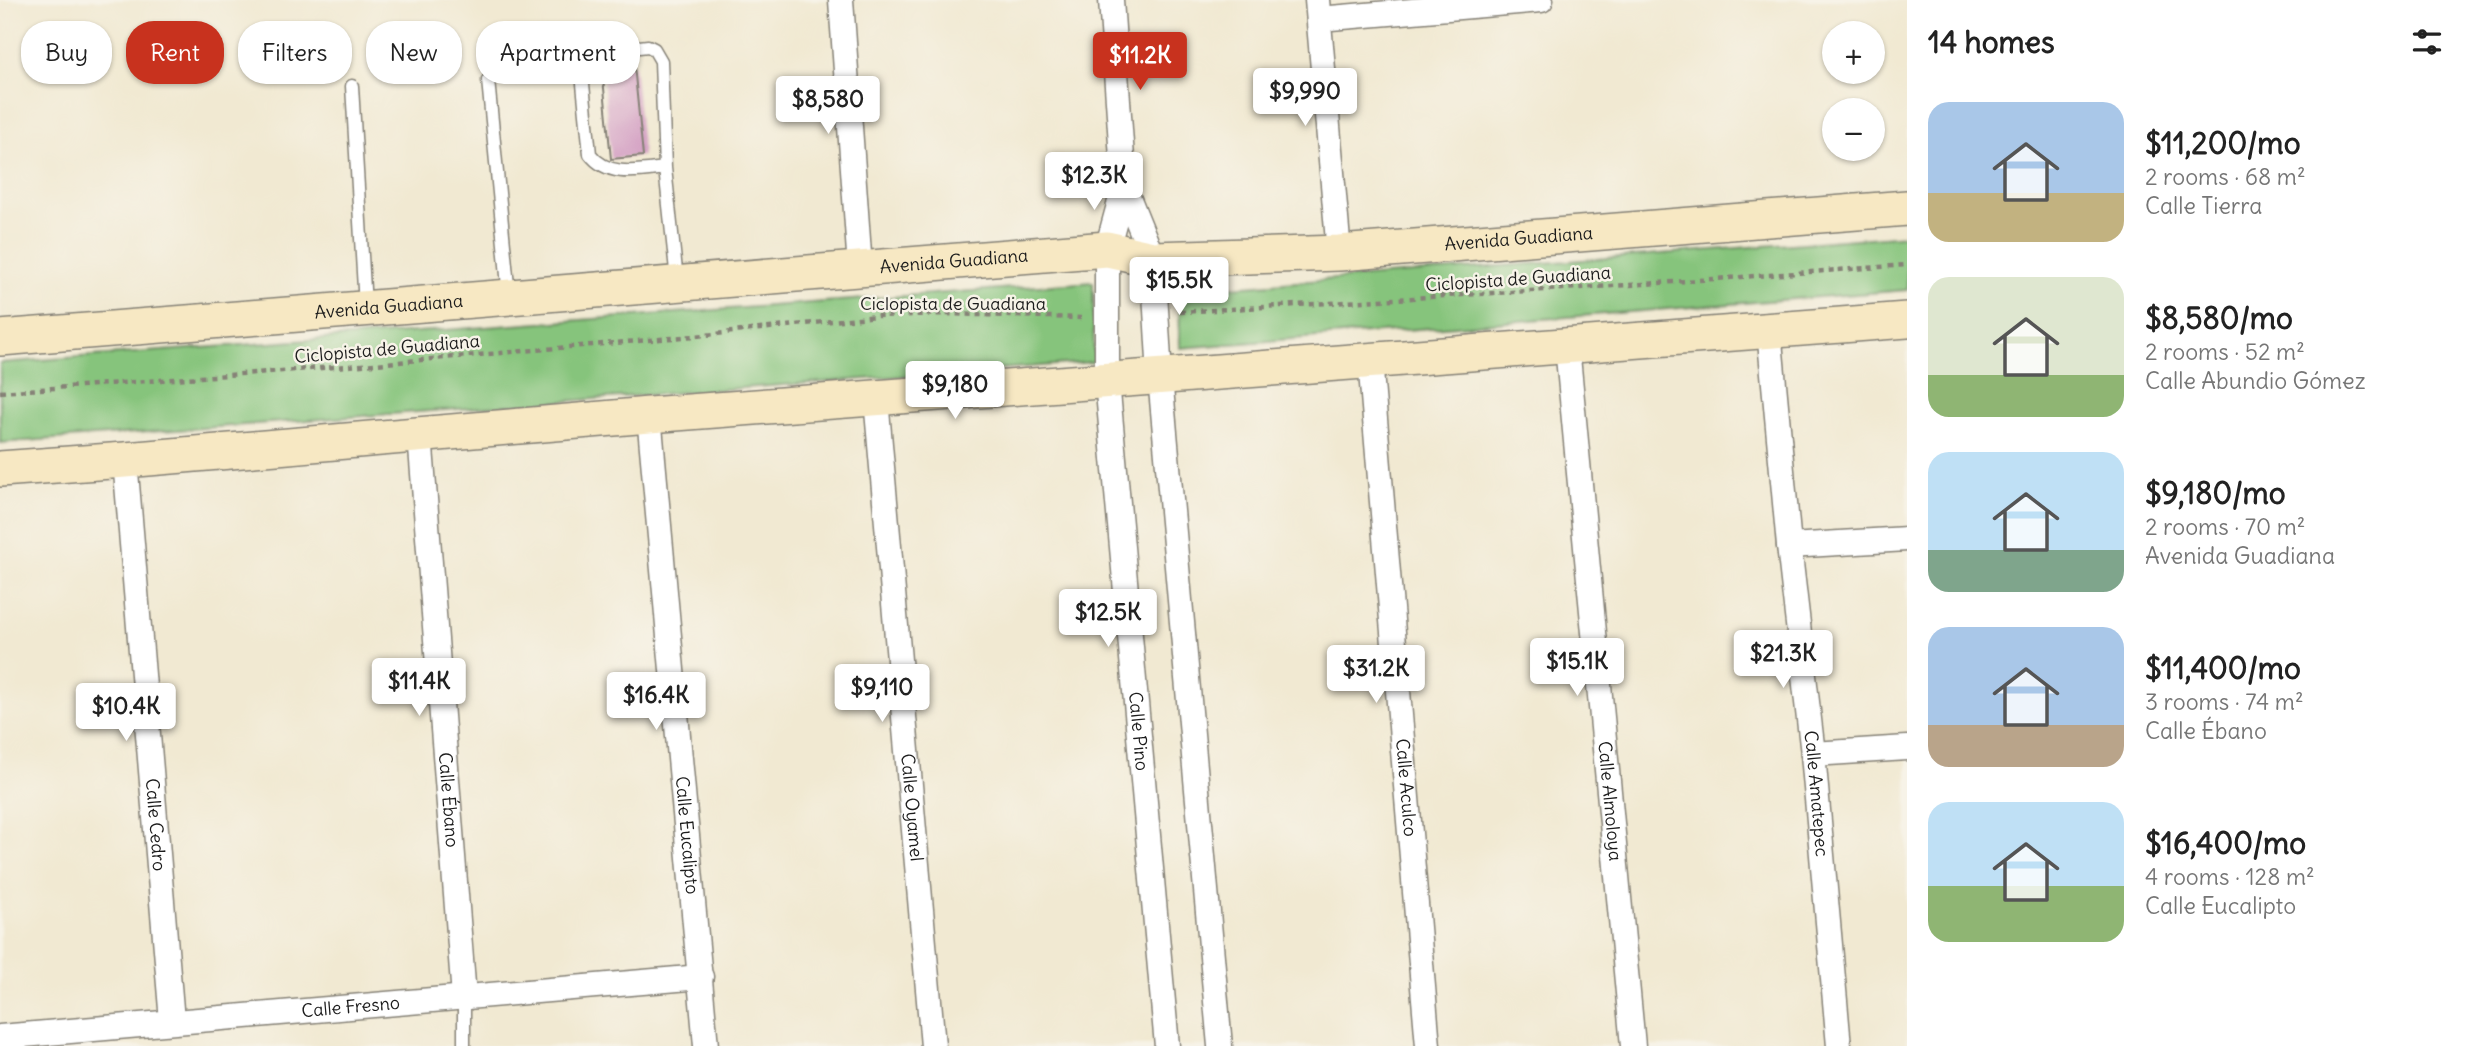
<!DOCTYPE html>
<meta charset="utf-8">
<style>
body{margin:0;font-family:Delius,sans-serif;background:#f2f2f2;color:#222;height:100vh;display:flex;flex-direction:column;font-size:26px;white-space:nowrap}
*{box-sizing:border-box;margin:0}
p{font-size:23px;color:#767676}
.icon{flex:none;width:38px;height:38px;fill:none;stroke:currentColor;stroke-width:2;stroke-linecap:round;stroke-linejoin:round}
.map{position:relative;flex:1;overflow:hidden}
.drawer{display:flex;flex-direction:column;background:#fff;width:560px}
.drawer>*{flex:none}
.hud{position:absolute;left:21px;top:21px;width:665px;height:63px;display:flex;gap:14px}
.controls{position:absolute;left:1822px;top:21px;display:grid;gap:14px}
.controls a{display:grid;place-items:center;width:63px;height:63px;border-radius:50%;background:#fff;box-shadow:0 2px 5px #0004;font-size:35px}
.price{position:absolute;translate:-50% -60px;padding:0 16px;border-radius:7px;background:#fff;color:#222;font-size:23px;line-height:46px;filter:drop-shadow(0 2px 4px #0008)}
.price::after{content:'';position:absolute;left:50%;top:42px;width:21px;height:16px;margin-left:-10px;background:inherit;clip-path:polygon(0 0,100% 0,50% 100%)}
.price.on{background:#c8321e;color:#fff}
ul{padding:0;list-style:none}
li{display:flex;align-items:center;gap:21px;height:175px;padding:0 21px}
li span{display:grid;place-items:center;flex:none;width:196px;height:140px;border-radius:21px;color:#555}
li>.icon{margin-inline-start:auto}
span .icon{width:84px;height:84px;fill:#fffc;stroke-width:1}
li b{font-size:30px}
h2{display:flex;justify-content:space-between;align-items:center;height:84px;padding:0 21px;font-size:30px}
.tag{padding:0 24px;border-radius:28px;background:#fff;box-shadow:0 2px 5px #0004;font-size:24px;line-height:63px}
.tag.on{background:#c8321e;color:#fff}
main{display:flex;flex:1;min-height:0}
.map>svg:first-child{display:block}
.green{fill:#86c47b;stroke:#51704c;stroke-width:2}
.building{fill:#d39ec2}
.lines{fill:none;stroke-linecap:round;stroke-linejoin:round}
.lane-casing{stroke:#868277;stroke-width:15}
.street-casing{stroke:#868277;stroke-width:27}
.secondary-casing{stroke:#868277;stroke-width:38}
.path{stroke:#868277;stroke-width:4.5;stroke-dasharray:5 5;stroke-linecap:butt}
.lane{stroke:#fff;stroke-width:12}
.street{stroke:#fff;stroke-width:24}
.secondary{stroke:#f7e8c3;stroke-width:35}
.labels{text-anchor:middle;stroke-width:5;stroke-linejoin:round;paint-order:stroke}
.street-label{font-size:18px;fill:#1c1c1c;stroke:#f7f3e8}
</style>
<main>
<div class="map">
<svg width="1907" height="1046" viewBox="0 0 1907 1046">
<rect width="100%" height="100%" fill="#f7f3e8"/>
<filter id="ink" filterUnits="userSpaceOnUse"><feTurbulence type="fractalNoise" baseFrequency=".0143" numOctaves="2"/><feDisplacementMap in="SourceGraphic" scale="14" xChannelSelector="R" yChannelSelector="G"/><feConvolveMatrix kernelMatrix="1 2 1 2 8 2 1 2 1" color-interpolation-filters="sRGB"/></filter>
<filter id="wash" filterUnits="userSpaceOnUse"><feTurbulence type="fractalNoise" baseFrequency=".00686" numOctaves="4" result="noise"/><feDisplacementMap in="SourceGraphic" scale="28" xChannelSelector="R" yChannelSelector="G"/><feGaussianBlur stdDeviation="1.57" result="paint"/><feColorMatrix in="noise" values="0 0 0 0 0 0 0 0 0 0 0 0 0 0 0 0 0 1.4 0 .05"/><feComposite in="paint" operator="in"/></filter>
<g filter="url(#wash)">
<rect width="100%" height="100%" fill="#f1e9d2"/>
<path class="green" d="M1907 235V290L1180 348 1179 291Z
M1093 282 1094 362 0 443V363Z"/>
<g id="blocks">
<path class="building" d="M634 65 643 156 611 159 602 68Z"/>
</g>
</g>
<g filter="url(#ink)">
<use href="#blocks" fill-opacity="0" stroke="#868277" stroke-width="2"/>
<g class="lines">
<g class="lane-casing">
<path id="lane" d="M488 80 509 296
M352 86 365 306
M665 168C639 171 608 178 590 154L582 74 583 65 594 52 648 46 654 49 661 61 665 168 677 280
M464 1046V997"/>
</g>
<g class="street-casing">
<g id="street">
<path d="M841 0 860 268"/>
<path d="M1111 0 1124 187 1153 259 1160 377 1220 1046"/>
<path d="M1317 0 1339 253"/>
<path d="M1319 19 1541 0"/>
<path id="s1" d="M1124 187 1107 249V381L1167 1046"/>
<path id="s2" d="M1769 330 1789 546 1813 754 1839 1046"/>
<path id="s3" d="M1567 346 1633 1046"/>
<path id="s4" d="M1370 360 1428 1046"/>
<path id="s5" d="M876 399 933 1046"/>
<path id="s6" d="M649 415 706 1046"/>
<path id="s7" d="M420 435 464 997"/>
<path id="s8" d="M125 460 172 1021"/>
<path d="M1789 546 1907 539"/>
<path d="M1813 754 1907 748"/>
<path id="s9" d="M0 1037 701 977"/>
</g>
</g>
<g class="secondary-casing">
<g id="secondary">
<path id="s10" d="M0 338 1107 249 1153 259 1339 253 1907 208"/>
<path d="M0 469 125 460 649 415 1907 320"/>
</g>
</g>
<path class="path" d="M1180 312 1645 284 1907 265
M0 392 375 364 706 335 877 316 947 314 1081 318"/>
<use href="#lane" class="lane"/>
<use href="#street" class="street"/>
<use href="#secondary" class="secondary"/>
</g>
</g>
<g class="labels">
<g class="street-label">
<text dy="6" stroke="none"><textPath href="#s10" startOffset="1524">Avenida Guadiana</textPath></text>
<text dy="6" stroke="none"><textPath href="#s10" startOffset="957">Avenida Guadiana</textPath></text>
<text transform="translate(1518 279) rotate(-4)" y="6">Ciclopista de Guadiana</text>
<text x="953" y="310">Ciclopista de Guadiana</text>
<text dy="6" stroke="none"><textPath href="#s10" startOffset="390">Avenida Guadiana</textPath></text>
<text transform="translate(387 349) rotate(-5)" y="6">Ciclopista de Guadiana</text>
<text dy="6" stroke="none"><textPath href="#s1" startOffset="548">Calle Pino</textPath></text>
<text dy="6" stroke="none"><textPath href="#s4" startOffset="429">Calle Aculco</textPath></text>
<text dy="6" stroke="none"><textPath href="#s2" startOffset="466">Calle Amatepec</textPath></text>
<text dy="6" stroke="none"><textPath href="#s7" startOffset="366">Calle Ébano</textPath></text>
<text dy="6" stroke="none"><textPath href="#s3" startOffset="457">Calle Almoloya</textPath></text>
<text dy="6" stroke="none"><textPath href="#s5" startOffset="410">Calle Oyamel</textPath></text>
<text dy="6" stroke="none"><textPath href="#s8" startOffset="366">Calle Cedro</textPath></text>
<text dy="6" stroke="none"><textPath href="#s6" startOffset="422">Calle Eucalipto</textPath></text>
<text dy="6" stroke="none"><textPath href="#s9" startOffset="352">Calle Fresno</textPath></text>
</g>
</g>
</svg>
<div class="controls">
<a>+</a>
<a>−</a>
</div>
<b class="price on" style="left:1140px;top:92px">$11.2K</b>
<b class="price" style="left:1305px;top:128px">$9,990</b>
<b class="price" style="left:828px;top:136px">$8,580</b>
<b class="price" style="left:1094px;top:212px">$12.3K</b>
<b class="price" style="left:1179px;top:317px">$15.5K</b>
<b class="price" style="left:955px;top:421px">$9,180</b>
<b class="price" style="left:1108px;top:649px">$12.5K</b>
<b class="price" style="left:1783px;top:690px">$21.3K</b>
<b class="price" style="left:1577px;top:698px">$15.1K</b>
<b class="price" style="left:1376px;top:705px">$31.2K</b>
<b class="price" style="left:419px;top:718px">$11.4K</b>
<b class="price" style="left:882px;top:724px">$9,110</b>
<b class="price" style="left:656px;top:732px">$16.4K</b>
<b class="price" style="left:126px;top:743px">$10.4K</b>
<div class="hud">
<a class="tag">Buy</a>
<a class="tag on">Rent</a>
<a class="tag">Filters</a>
<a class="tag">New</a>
<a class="tag">Apartment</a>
</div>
</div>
<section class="drawer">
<h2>14 homes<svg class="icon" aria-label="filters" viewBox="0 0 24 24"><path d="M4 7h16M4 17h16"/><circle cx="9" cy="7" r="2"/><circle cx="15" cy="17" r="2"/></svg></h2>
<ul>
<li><span style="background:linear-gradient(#a9c7e8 65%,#c2b280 0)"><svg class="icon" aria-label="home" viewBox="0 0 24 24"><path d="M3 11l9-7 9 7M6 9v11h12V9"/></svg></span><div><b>$11,200/mo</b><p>2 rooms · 68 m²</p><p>Calle Tierra</p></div></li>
<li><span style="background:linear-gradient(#dfe7d0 70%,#8fb573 0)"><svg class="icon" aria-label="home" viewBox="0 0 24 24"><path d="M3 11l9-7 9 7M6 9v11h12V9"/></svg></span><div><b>$8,580/mo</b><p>2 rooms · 52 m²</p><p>Calle Abundio Gómez</p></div></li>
<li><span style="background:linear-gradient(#bfe0f5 70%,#7fa58c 0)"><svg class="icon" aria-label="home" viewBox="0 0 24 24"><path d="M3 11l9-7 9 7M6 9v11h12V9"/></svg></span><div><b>$9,180/mo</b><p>2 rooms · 70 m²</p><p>Avenida Guadiana</p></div></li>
<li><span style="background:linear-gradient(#a9c7e8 70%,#b9a48a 0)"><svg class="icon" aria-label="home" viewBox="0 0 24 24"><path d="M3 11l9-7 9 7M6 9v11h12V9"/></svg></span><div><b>$11,400/mo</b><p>3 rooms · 74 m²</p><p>Calle Ébano</p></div></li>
<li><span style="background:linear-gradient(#bfe0f5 60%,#8fb573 0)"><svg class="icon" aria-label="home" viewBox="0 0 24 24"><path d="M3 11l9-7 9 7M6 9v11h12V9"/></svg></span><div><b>$16,400/mo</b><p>4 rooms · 128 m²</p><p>Calle Eucalipto</p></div></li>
</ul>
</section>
</main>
